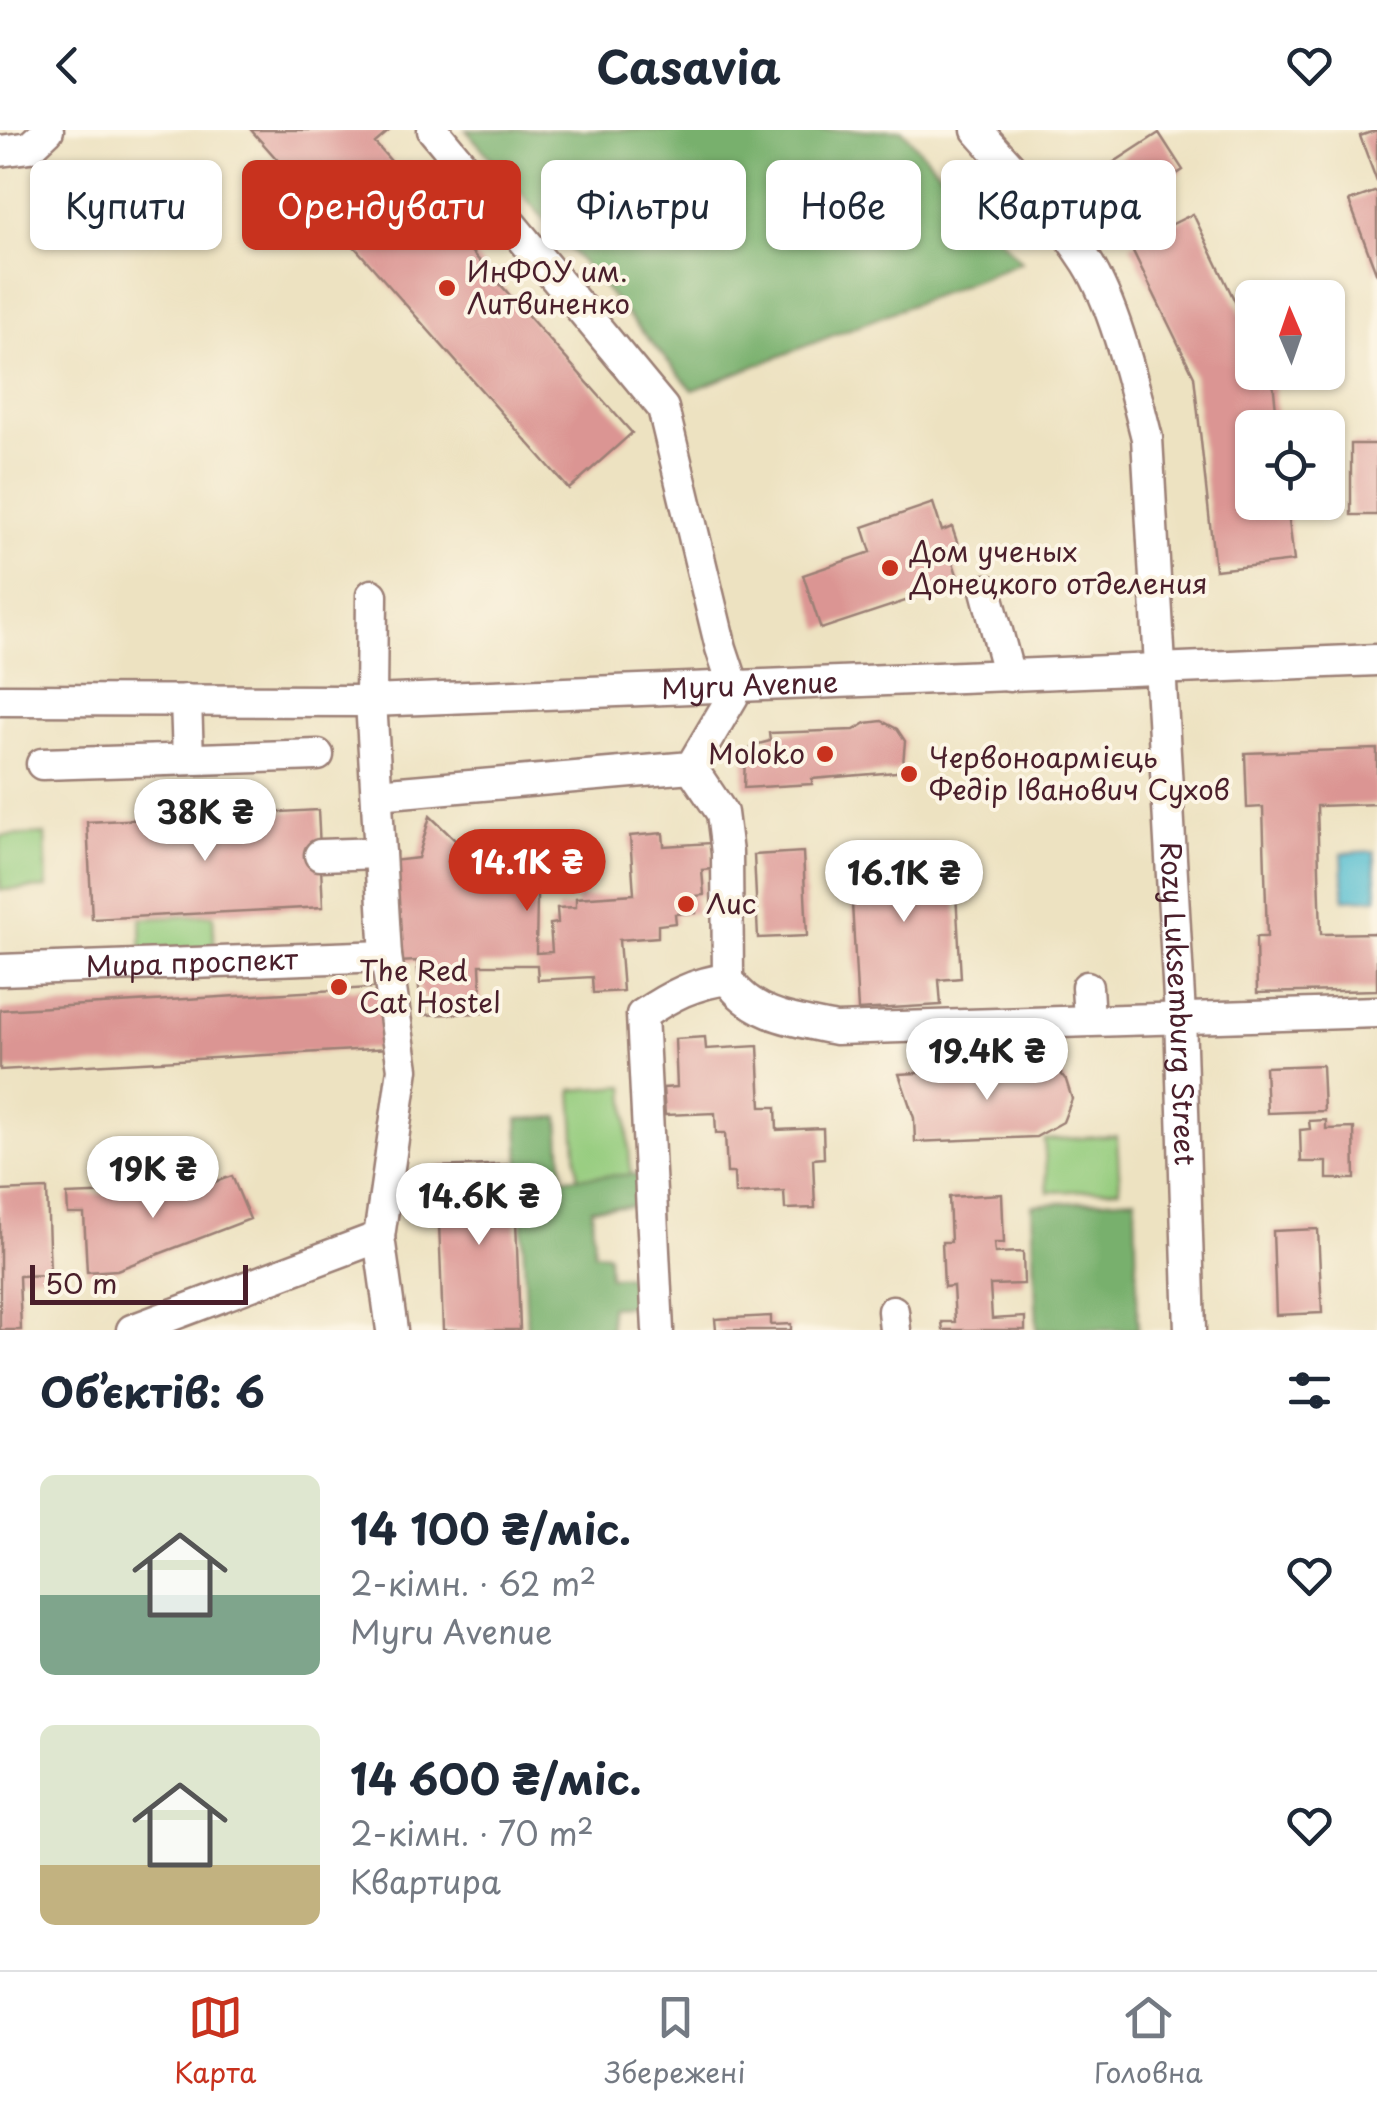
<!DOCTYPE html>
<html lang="uk">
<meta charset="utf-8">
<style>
body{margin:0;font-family:"Playpen Sans",sans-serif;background:#f6f6f7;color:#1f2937;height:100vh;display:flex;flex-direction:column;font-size:38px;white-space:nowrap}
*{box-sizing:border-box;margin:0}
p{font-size:32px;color:#747a83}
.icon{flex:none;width:55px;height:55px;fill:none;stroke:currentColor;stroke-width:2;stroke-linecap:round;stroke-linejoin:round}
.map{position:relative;height:1200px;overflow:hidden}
.drawer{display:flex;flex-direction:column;background:#fff;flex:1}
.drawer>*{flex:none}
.hud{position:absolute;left:30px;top:30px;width:1318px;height:90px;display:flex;gap:20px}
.needle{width:65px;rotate:358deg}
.controls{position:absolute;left:1235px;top:150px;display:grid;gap:20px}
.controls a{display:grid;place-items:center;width:110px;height:110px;border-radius:15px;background:#fff;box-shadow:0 2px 8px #0004;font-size:50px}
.scale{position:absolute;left:30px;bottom:25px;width:218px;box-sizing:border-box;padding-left:10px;border:5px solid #4a1f2b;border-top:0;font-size:28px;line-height:35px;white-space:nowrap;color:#4a1f2b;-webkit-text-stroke:8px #fcf5e5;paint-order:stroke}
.price{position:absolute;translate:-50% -85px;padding:0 22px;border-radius:35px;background:#fff;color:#222;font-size:32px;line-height:65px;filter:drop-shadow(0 2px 5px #0008)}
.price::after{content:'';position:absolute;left:50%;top:60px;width:30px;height:22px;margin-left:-15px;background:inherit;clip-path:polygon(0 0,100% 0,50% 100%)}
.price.current{background:#c8321e;color:#fff}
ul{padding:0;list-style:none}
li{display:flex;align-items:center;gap:30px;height:250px;padding:0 40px}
li span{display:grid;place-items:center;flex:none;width:280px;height:200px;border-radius:15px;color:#555}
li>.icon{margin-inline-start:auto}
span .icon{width:120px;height:120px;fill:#fffc;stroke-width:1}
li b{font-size:42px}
h2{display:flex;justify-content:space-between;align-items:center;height:120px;padding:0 40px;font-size:42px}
.tag{padding:0 35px;border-radius:15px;background:#fff;box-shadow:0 2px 8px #0004;font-size:35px;line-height:90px}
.tag.current{background:#c8321e;color:#fff}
header{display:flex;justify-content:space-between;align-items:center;height:130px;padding:0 40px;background:#fff;font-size:45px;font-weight:700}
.tabs{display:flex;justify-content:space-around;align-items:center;height:140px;border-top:2px solid #e0e1e3;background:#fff;font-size:28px;color:#747a83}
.tabs a{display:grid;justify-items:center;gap:5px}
.tabs .current{color:#c8321e}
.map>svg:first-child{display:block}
.green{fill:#95cc7e;stroke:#707654;stroke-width:2.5}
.forest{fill:#78b06d;stroke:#61684c;stroke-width:2.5}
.water{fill:#53bdd0;stroke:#4e6e7e;stroke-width:2.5}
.building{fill:#db9593}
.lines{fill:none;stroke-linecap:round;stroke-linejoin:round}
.minor-casing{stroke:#9c8076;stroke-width:35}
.minor{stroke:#fff;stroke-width:30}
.poi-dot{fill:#c8321e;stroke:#fcf5e5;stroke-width:4}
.labels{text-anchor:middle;stroke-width:8;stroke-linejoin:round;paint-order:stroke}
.poi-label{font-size:28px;fill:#4a1f2b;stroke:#fcf5e5;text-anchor:start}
.street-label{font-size:28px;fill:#4a1f2b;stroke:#fcf5e5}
</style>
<header><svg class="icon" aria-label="back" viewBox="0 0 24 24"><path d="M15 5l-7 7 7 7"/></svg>Casavia<svg class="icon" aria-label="heart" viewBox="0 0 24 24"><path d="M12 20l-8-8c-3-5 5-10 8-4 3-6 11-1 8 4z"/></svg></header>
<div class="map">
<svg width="1377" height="1200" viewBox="0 0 1377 1200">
<rect width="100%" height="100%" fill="#fcf5e5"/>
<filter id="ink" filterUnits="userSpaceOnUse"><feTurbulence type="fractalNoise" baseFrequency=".01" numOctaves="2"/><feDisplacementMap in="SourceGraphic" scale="20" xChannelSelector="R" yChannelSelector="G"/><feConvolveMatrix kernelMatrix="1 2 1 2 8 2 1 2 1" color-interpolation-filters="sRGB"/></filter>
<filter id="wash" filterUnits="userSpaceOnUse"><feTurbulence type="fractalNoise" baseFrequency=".0048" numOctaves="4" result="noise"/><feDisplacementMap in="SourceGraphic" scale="40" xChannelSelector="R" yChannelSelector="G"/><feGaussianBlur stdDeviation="2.25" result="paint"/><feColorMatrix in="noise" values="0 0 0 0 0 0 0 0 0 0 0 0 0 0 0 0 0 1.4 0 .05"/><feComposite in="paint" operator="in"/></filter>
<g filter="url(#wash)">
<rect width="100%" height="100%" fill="#ede2c1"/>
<path class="green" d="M45 704 47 758 0 760V706Z
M213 785 215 832 142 835 141 789Z
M625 956 631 1049 578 1053 572 960Z
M1117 1006 1120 1059 1048 1062 1044 1010Z"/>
<path class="forest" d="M466 0H902L1021 132 693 260Z
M559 987 563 1048 644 1044 645 1075 592 1078 594 1123 608 1124 609 1147 639 1146 640 1175 610 1177 611 1200H527L518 989Z
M1135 1068 1138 1200H1037L1032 1075Z"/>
<path class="water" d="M1374 721 1377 768 1344 769 1342 723Z"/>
<g id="blocks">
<path class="building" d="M251 0H390L375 13 632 303 569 359Z
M1377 0V52L1360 6Z
M1159 3 1183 40 1122 79 1099 42Z
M1377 61V145L1349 71Z
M1193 84 1252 207V242H1272L1278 298H1252V372H1309L1310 380 1288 382 1294 431 1215 440 1194 246 1130 115Z
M1351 314H1377V385H1351Z
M933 373 942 401 952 397 962 427 952 430 960 453 821 499 803 445 871 422 863 397Z
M882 591 897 599 905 611 903 634 896 642 812 649V654L744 658 745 623 755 615 770 611 769 603 854 600 866 593Z
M1377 619V674L1317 676 1321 804 1377 803V860L1257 863 1256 807H1267L1263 677 1247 678 1245 623Z
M318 680 323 777 92 789 87 692Z
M430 686 458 713 538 710 536 823 552 822 550 794 558 793 557 778 576 777V768L634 764 630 706 663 703 664 716 711 713 713 739 702 740 704 765 695 766 696 783 675 784 676 793 658 795V807L619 810 623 861 593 863 592 847 538 850 537 835H480L482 883 426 885 425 867 419 860 417 831 398 832 392 731 418 728Z
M953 713 961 848 939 850 941 875 858 880 849 720Z
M803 722 807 806 758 808 754 725Z
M387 857 390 918 0 940V880Z
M705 907 706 919 758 916 761 977H776L777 1000 823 998 824 1028 813 1029 815 1078 785 1079 784 1061 735 1064 734 1043H727L725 1003H716L715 983 665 985 663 958 677 957 675 909Z
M1322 935 1324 981 1267 983 1265 937Z
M1055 936 1066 950 1072 969 1063 992 1036 1007 915 1012 914 988 899 944Z
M1326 990V999L1354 998 1355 1049H1327V1032H1301L1300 1000 1310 999 1309 991Z
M514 1034 520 1200H443L437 1037Z
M232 1046 250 1089 117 1140 87 1142 84 1084H68L67 1065 192 1060Z
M47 1059 50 1145 19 1146 21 1200H0V1061Z
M1002 1064 1004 1113H994L995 1123 1023 1122 1024 1154 990 1155 992 1189 1025 1187V1200H943L942 1192H955L953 1156 944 1157 942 1112H951L949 1067Z
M1318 1099 1322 1183 1276 1185 1273 1101Z
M771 1186V1195L791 1194V1200H716L715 1189Z"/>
</g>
</g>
<g filter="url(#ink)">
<use href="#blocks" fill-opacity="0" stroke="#9c8076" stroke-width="2.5"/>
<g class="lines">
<g class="minor-casing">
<g id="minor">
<path id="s1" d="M977 0C1014 42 1056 84 1087 132 1116 178 1133 254 1147 308L1180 886 1190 1200"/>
<path d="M0 21 30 17 48 0"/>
<path d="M986 460 1009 546"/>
<path id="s2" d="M0 570 371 571 1377 530"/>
<path d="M186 570 188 629"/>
<path d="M42 634 318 625"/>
<path d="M377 664 691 637 733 566 734 557 721 518 663 278 433 0"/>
<path d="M320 725 380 723"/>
<path id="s3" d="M0 840 386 826"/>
<path d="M728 849C751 886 796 891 836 899L1377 882"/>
<path d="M1087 857 1089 889"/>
<path d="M379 1107 392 1200"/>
<path d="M893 1181 895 1200"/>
<path d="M132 1200 379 1107 403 939 386 826 371 571 372 465"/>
<path d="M658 1200 642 885C670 866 694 853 728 849L727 723 722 683 691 637"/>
</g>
</g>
<use href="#minor" class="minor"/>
</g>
</g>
<g class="poi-dot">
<circle cx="447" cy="158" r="10"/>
<circle cx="890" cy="438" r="10"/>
<circle cx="825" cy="624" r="10"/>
<circle cx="909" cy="644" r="10"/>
<circle cx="686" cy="774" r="10"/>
<circle cx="339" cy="857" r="10"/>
</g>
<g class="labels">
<g class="poi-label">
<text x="467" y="152">ИнФОУ им.<tspan x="467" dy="32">Литвиненко</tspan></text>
<text x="910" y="432">Дом ученых<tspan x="910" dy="32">Донецкого отделения</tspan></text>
<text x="805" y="634" text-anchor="end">Moloko</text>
<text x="929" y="638">Червоноармієць<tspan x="929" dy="32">Федір Іванович Сухов</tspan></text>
<text x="706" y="784">Лис</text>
<text x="359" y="851">The Red<tspan x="359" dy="32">Cat Hostel</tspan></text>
</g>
<g class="street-label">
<text dy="10" stroke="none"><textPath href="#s2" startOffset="750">Myru Avenue</textPath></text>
<text dy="10" stroke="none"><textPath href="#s3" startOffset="192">Мира проспект</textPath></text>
<text dy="10" stroke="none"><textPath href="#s1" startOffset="925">Rozy Luksemburg Street</textPath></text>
</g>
</g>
</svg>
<div class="controls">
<a><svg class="needle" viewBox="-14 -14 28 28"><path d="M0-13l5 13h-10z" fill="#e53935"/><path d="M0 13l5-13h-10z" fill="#747a83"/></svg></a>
<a><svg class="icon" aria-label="locate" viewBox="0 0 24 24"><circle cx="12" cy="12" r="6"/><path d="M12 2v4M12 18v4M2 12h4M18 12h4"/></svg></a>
</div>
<div class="scale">50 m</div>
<b class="price" style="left:205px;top:734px">38K ₴</b>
<b class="price current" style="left:527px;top:784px">14.1K ₴</b>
<b class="price" style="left:904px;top:795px">16.1K ₴</b>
<b class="price" style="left:987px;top:973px">19.4K ₴</b>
<b class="price" style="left:153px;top:1091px">19K ₴</b>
<b class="price" style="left:479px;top:1118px">14.6K ₴</b>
<div class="hud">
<a class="tag">Купити</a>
<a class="tag current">Орендувати</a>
<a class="tag">Фільтри</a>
<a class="tag">Нове</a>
<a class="tag">Квартира</a>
</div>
</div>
<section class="drawer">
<h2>Об’єктів: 6<svg class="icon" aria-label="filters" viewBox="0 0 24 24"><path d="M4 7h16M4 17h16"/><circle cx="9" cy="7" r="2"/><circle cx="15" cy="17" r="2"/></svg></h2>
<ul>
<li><span style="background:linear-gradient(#dfe7d0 60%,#7fa58c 0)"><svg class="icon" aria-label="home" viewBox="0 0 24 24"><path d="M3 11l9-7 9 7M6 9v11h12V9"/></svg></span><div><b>14 100 ₴/міс.</b><p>2-кімн. · 62 m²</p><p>Myru Avenue</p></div><svg class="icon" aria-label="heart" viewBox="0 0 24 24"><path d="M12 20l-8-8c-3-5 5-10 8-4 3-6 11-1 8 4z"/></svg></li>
<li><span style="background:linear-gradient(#dfe7d0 70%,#c2b280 0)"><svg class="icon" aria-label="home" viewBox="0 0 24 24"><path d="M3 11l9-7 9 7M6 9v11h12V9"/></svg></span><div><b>14 600 ₴/міс.</b><p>2-кімн. · 70 m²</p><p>Квартира</p></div><svg class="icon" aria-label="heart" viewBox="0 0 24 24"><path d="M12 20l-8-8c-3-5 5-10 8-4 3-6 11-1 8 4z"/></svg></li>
</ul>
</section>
<nav class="tabs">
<a class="current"><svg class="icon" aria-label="map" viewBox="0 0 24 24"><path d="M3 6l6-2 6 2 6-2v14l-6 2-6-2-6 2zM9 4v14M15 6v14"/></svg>Карта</a>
<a><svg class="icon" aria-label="saved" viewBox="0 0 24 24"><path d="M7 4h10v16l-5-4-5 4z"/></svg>Збережені</a>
<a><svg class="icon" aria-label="home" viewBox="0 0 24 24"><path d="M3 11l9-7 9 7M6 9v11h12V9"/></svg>Головна</a>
</nav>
